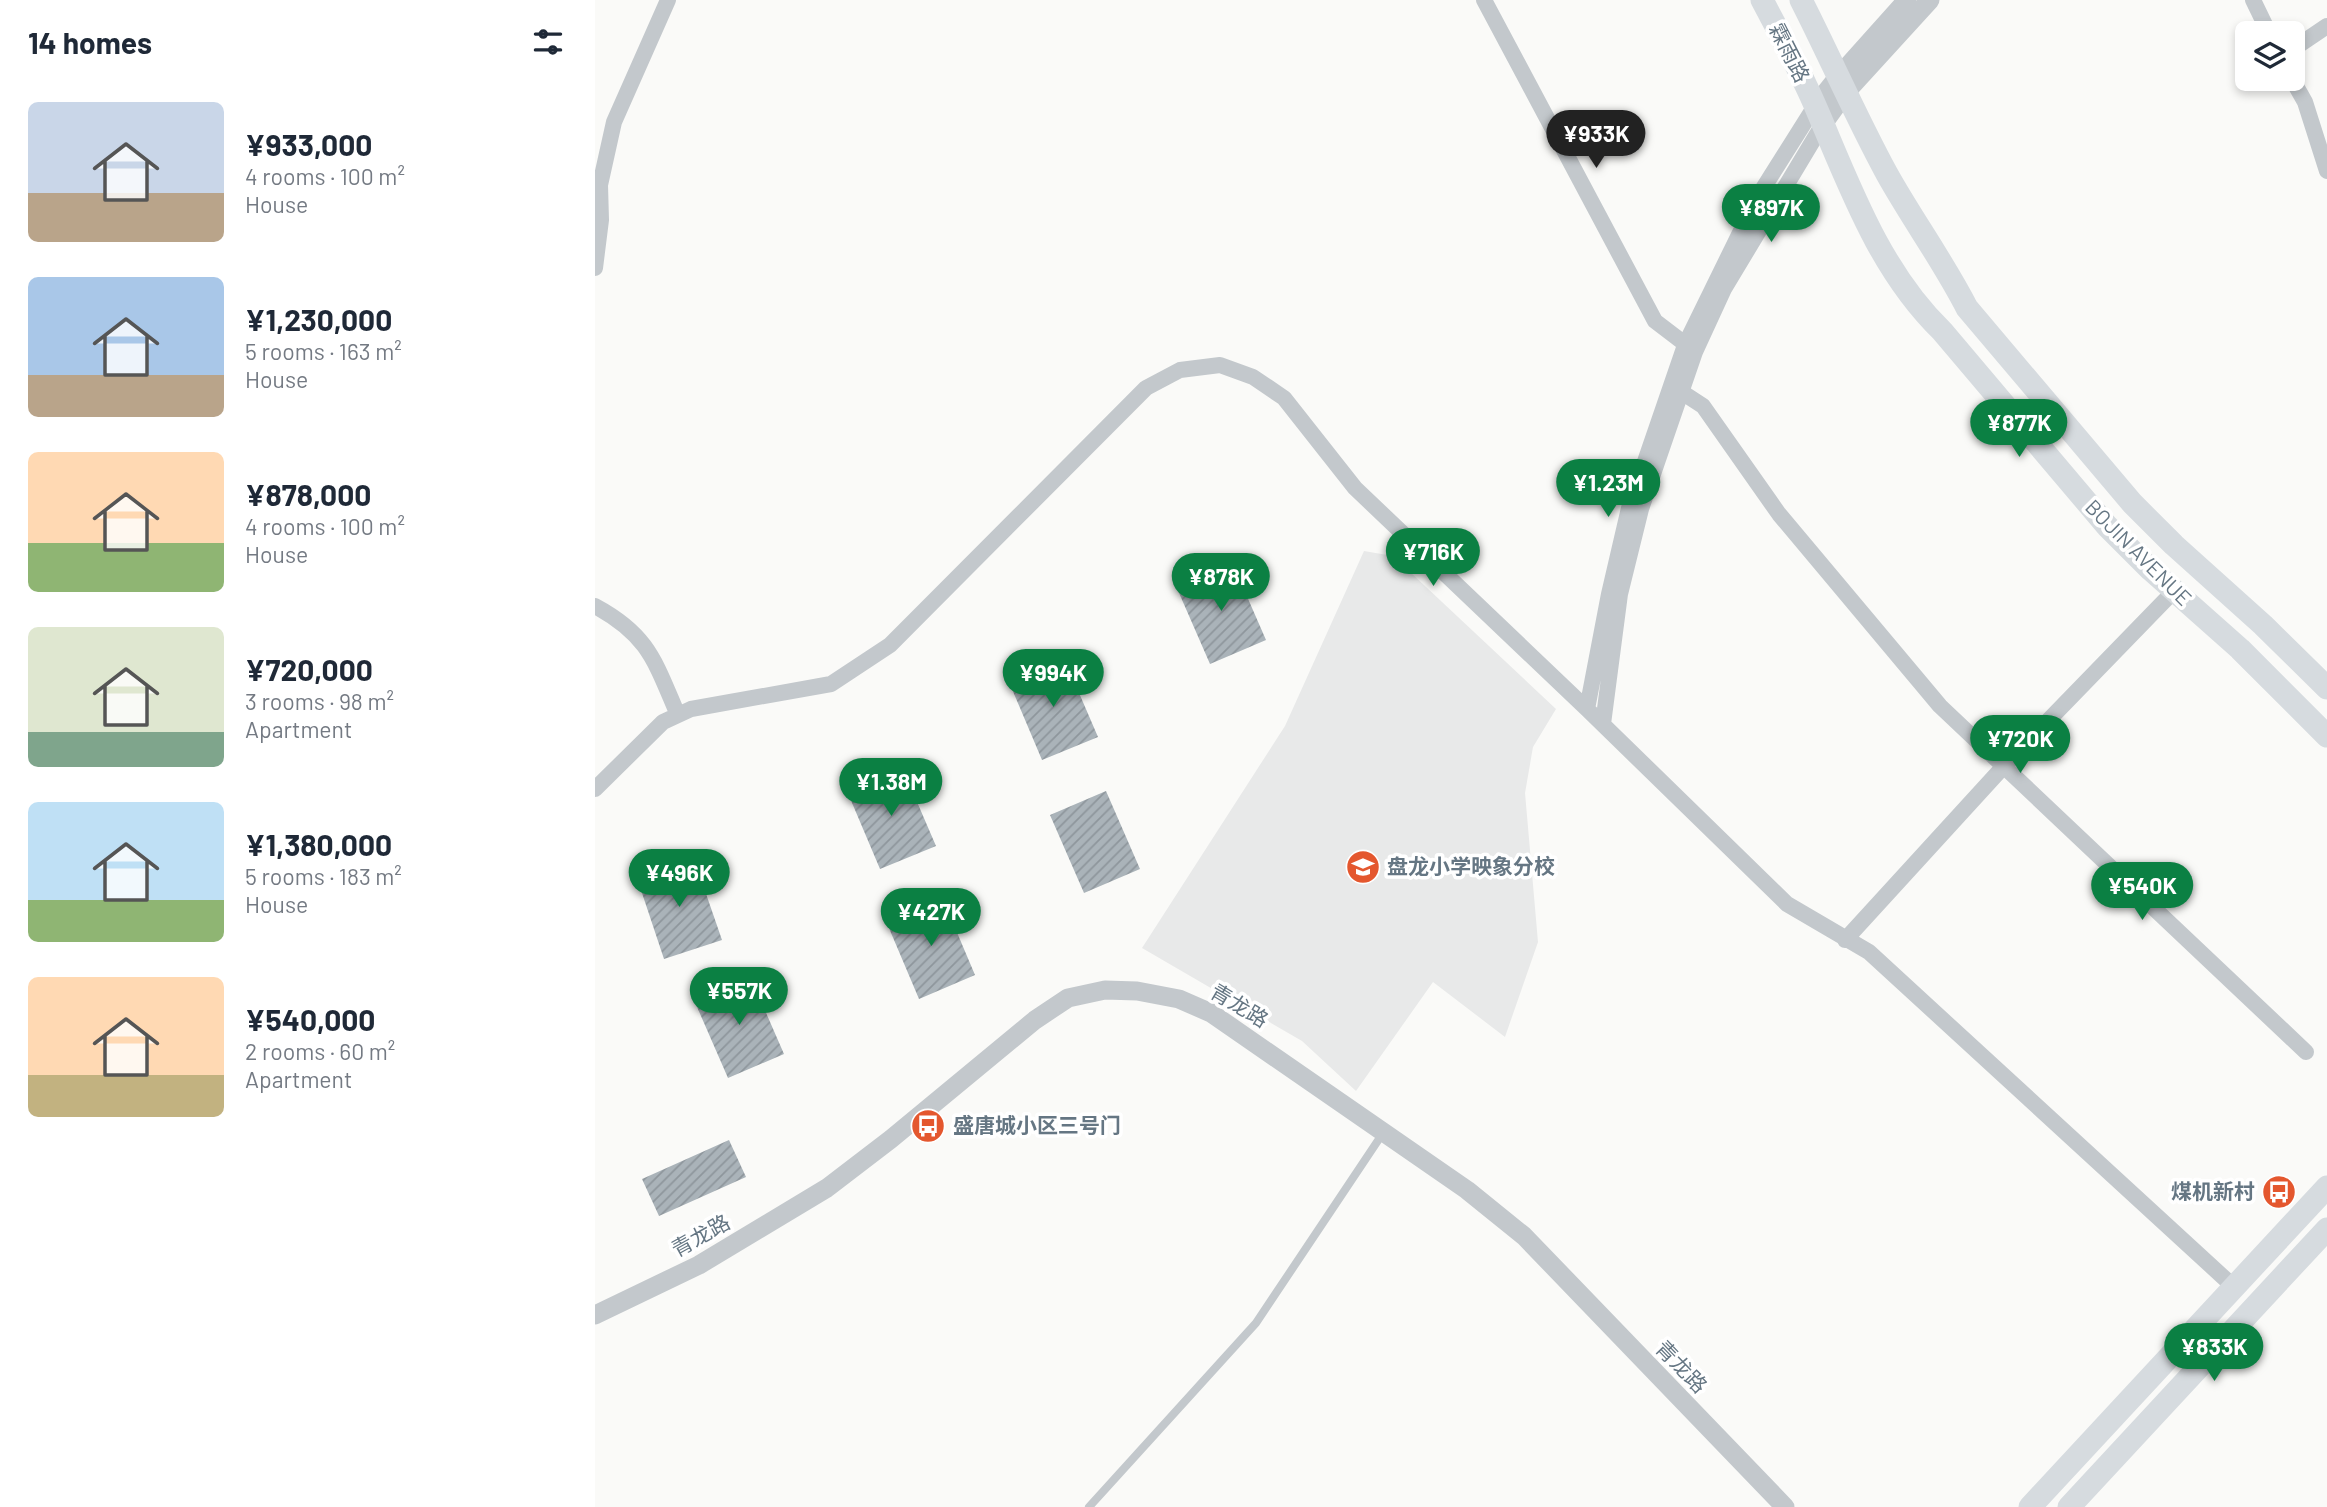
<!DOCTYPE html>
<meta charset="utf-8">
<style>
body{margin:0;font-family:Barlow,"Noto Sans SC",sans-serif;background:#f2f2f3;color:#1f2937;height:100vh;display:flex;flex-direction:column;font-size:26px;white-space:nowrap}
*{box-sizing:border-box;margin:0}
p{font-size:23px;color:#747a83}
.icon{flex:none;width:38px;height:38px;fill:none;stroke:currentColor;stroke-width:2;stroke-linecap:round;stroke-linejoin:round}
.map{position:relative;flex:1;overflow:hidden}
.sheet{display:flex;flex-direction:column;background:#fff;width:595px}
.sheet>*{flex:none}
.controls{position:absolute;left:1640px;top:21px;display:grid;gap:14px}
.controls a{display:grid;place-items:center;width:70px;height:70px;border-radius:10px;background:#fff;box-shadow:0 4px 10px #0003;font-size:35px}
.price{position:absolute;translate:-50% -60px;padding:0 16px;border-radius:24px;background:#0b8043;color:#fff;font-size:23px;line-height:46px;filter:drop-shadow(0 2px 4px #0008)}
.price::after{content:'';position:absolute;left:50%;top:42px;width:21px;height:16px;margin-left:-10px;background:inherit;clip-path:polygon(0 0,100% 0,50% 100%)}
.price.on{background:#222;color:#fff}
ul{padding:0;list-style:none}
li{display:flex;align-items:center;gap:21px;height:175px;padding:0 28px}
li span{display:grid;place-items:center;flex:none;width:196px;height:140px;border-radius:10px;color:#555}
li>.icon{margin-inline-start:auto}
span .icon{width:84px;height:84px;fill:#fffc;stroke-width:1}
li b{font-size:30px}
h2{display:flex;justify-content:space-between;align-items:center;height:84px;padding:0 28px;font-size:30px}
main{display:flex;flex:1;min-height:0}
.map>svg:first-child{display:block}
.built{fill:#e8e9e9}
.building{fill:url(#building-hatch)}
.lines{fill:none;stroke-linecap:round;stroke-linejoin:round}
.service{stroke:#c3c8cc;stroke-width:8}
.minor{stroke:#c3c8cc;stroke-width:16}
.tertiary{stroke:#c3c8cc;stroke-width:19}
.secondary{stroke:#d6dbdf;stroke-width:23}
.labels{text-anchor:middle;stroke-width:7;stroke-linejoin:round;paint-order:stroke}
.street-label{font-size:21px;fill:#657683;stroke:#fff}
.poi-label{font-size:21px;font-weight:bold;fill:#657683;stroke:#fff;text-anchor:start}
</style>
<main>
<section class="sheet">
<h2>14 homes<svg class="icon" aria-label="filters" viewBox="0 0 24 24"><path d="M4 7h16M4 17h16"/><circle cx="9" cy="7" r="2"/><circle cx="15" cy="17" r="2"/></svg></h2>
<ul>
<li><span style="background:linear-gradient(#c9d6e8 65%,#b9a48a 0)"><svg class="icon" aria-label="home" viewBox="0 0 24 24"><path d="M3 11l9-7 9 7M6 9v11h12V9"/></svg></span><div><b>¥933,000</b><p>4 rooms · 100 m²</p><p>House</p></div></li>
<li><span style="background:linear-gradient(#a9c7e8 70%,#b9a48a 0)"><svg class="icon" aria-label="home" viewBox="0 0 24 24"><path d="M3 11l9-7 9 7M6 9v11h12V9"/></svg></span><div><b>¥1,230,000</b><p>5 rooms · 163 m²</p><p>House</p></div></li>
<li><span style="background:linear-gradient(#ffd9b3 65%,#8fb573 0)"><svg class="icon" aria-label="home" viewBox="0 0 24 24"><path d="M3 11l9-7 9 7M6 9v11h12V9"/></svg></span><div><b>¥878,000</b><p>4 rooms · 100 m²</p><p>House</p></div></li>
<li><span style="background:linear-gradient(#dfe7d0 75%,#7fa58c 0)"><svg class="icon" aria-label="home" viewBox="0 0 24 24"><path d="M3 11l9-7 9 7M6 9v11h12V9"/></svg></span><div><b>¥720,000</b><p>3 rooms · 98 m²</p><p>Apartment</p></div></li>
<li><span style="background:linear-gradient(#bfe0f5 70%,#8fb573 0)"><svg class="icon" aria-label="home" viewBox="0 0 24 24"><path d="M3 11l9-7 9 7M6 9v11h12V9"/></svg></span><div><b>¥1,380,000</b><p>5 rooms · 183 m²</p><p>House</p></div></li>
<li><span style="background:linear-gradient(#ffd9b3 70%,#c2b280 0)"><svg class="icon" aria-label="home" viewBox="0 0 24 24"><path d="M3 11l9-7 9 7M6 9v11h12V9"/></svg></span><div><b>¥540,000</b><p>2 rooms · 60 m²</p><p>Apartment</p></div></li>
</ul>
</section>
<div class="map">
<svg width="1732" height="1507" viewBox="0 0 1732 1507">
<defs>
<pattern id="building-hatch" width="6" height="6" patternUnits="userSpaceOnUse" patternTransform="scale(1.75)"><rect width="6" height="6" fill="#aab3b9"/><path d="M-1 1l2-2M0 6l6-6M5 7l2-2" fill="none" stroke="#8e969c"/></pattern>
</defs>
<rect width="100%" height="100%" fill="#fafaf8"/>
<path class="built" d="M769 551 798 556 961 709 938 747 930 793 943 942 910 1037 838 982 761 1091 707 1041 547 948 690 726Z"/>
<path class="building" d="M637 562 671 640 615 664 581 586Z
M469 658 503 737 447 760 414 682Z
M307 767 341 846 285 869 252 791Z
M511 791 545 869 489 893 455 815Z
M99 859 127 940 69 959 42 878Z
M347 897 380 975 324 999 291 921Z
M155 976 189 1054 133 1078 99 1000Z
M134 1140 151 1177 64 1216 47 1179Z"/>
<g class="lines">
<path class="service" d="M494 1507 661 1323 788 1133"/>
<path class="minor" d="M889 0 1060 321 1098 350
M1658 0 1674 33
M1698 49 1732 26
M1697 79 1710 102 1732 171
M0 268 6 220 5 185 19 122 73 0
M1085 391 1108 406 1184 514 1345 706 1711 1052
M0 606C54 635 60 662 83 715
M992 709 1014 594 1034 508 1090 345 1162 198 1220 106
M1008 724 1025 594 1046 509 1100 352 1129 289 1228 124
M0 789 68 722 96 709 236 684 295 645 551 388 585 370 625 365 658 377 689 398 760 488 992 709 1192 904 1274 952 1639 1287
M1250 940 1409 766 1579 591"/>
<path class="tertiary" d="M1220 106 1243 77 1312 0
M1228 124 1251 92 1335 0
M0 1315 104 1265 232 1188 296 1139 440 1020 473 998 510 990 542 991 584 999 616 1013 872 1190 929 1236 1190 1507"/>
<path class="secondary" d="M1167 0C1186 36 1206 72 1222 110 1255 187 1285 271 1347 331L1512 526 1556 570 1645 649 1732 736
M1206 0C1235 57 1261 117 1292 174 1317 219 1348 261 1372 308L1537 503 1579 545 1668 625 1732 688
M1435 1507 1732 1187
M1474 1507 1732 1229"/>
</g>
<defs>
<g id="school-disc" transform="scale(1.75)"><circle r="9.5" fill="#e4572e" stroke="#fff"/><path d="M0-5L7-2L0 1L-7-2ZM-4 1L0 2.5L4 1V4Q0 6-4 4Z" fill="#fff"/></g>
<g id="bus-disc" transform="scale(1.75)"><circle r="9.5" fill="#e4572e" stroke="#fff"/><path d="M-5-6H5V4H4V6H2V4H-2V6H-4V4H-5ZM-3.5-4V0h7V-4ZM-3.5 1.2v1.5H-2V1.2ZM2 1.2v1.5H3.5V1.2Z" fill="#fff"/></g>
</defs>
<g fill-rule="evenodd">
<use href="#school-disc" x="768" y="867"/>
<use href="#bus-disc" x="333" y="1126"/>
<use href="#bus-disc" x="1684" y="1192"/>
</g>
<g class="labels">
<g class="street-label">
<text transform="translate(1194 53) rotate(63)" y="7">霖雨路</text>
<text transform="translate(1543 553) rotate(45)" y="7">BOJIN AVENUE</text>
<text transform="translate(644 1006) rotate(31)" y="7">青龙路</text>
<text transform="translate(106 1236) rotate(-29)" y="7">青龙路</text>
<text transform="translate(1086 1367) rotate(46)" y="7">青龙路</text>
</g>
<g class="poi-label">
<text x="792" y="874">盘龙小学映象分校</text>
<text x="358" y="1133">盛唐城小区三号门</text>
<text x="1660" y="1199" text-anchor="end">煤机新村</text>
</g>
</g>
</svg>
<div class="controls">
<a><svg class="icon" aria-label="layers" viewBox="0 0 24 24"><path d="M12 4l9 5-9 5-9-5zM3 14l9 5 9-5"/></svg></a>
</div>
<b class="price on" style="left:1001px;top:170px">¥933K</b>
<b class="price" style="left:1176px;top:244px">¥897K</b>
<b class="price" style="left:1424px;top:459px">¥877K</b>
<b class="price" style="left:1013px;top:519px">¥1.23M</b>
<b class="price" style="left:838px;top:588px">¥716K</b>
<b class="price" style="left:626px;top:613px">¥878K</b>
<b class="price" style="left:458px;top:709px">¥994K</b>
<b class="price" style="left:1425px;top:775px">¥720K</b>
<b class="price" style="left:296px;top:818px">¥1.38M</b>
<b class="price" style="left:84px;top:909px">¥496K</b>
<b class="price" style="left:1547px;top:922px">¥540K</b>
<b class="price" style="left:336px;top:948px">¥427K</b>
<b class="price" style="left:144px;top:1027px">¥557K</b>
<b class="price" style="left:1619px;top:1383px">¥833K</b>
</div>
</main>
